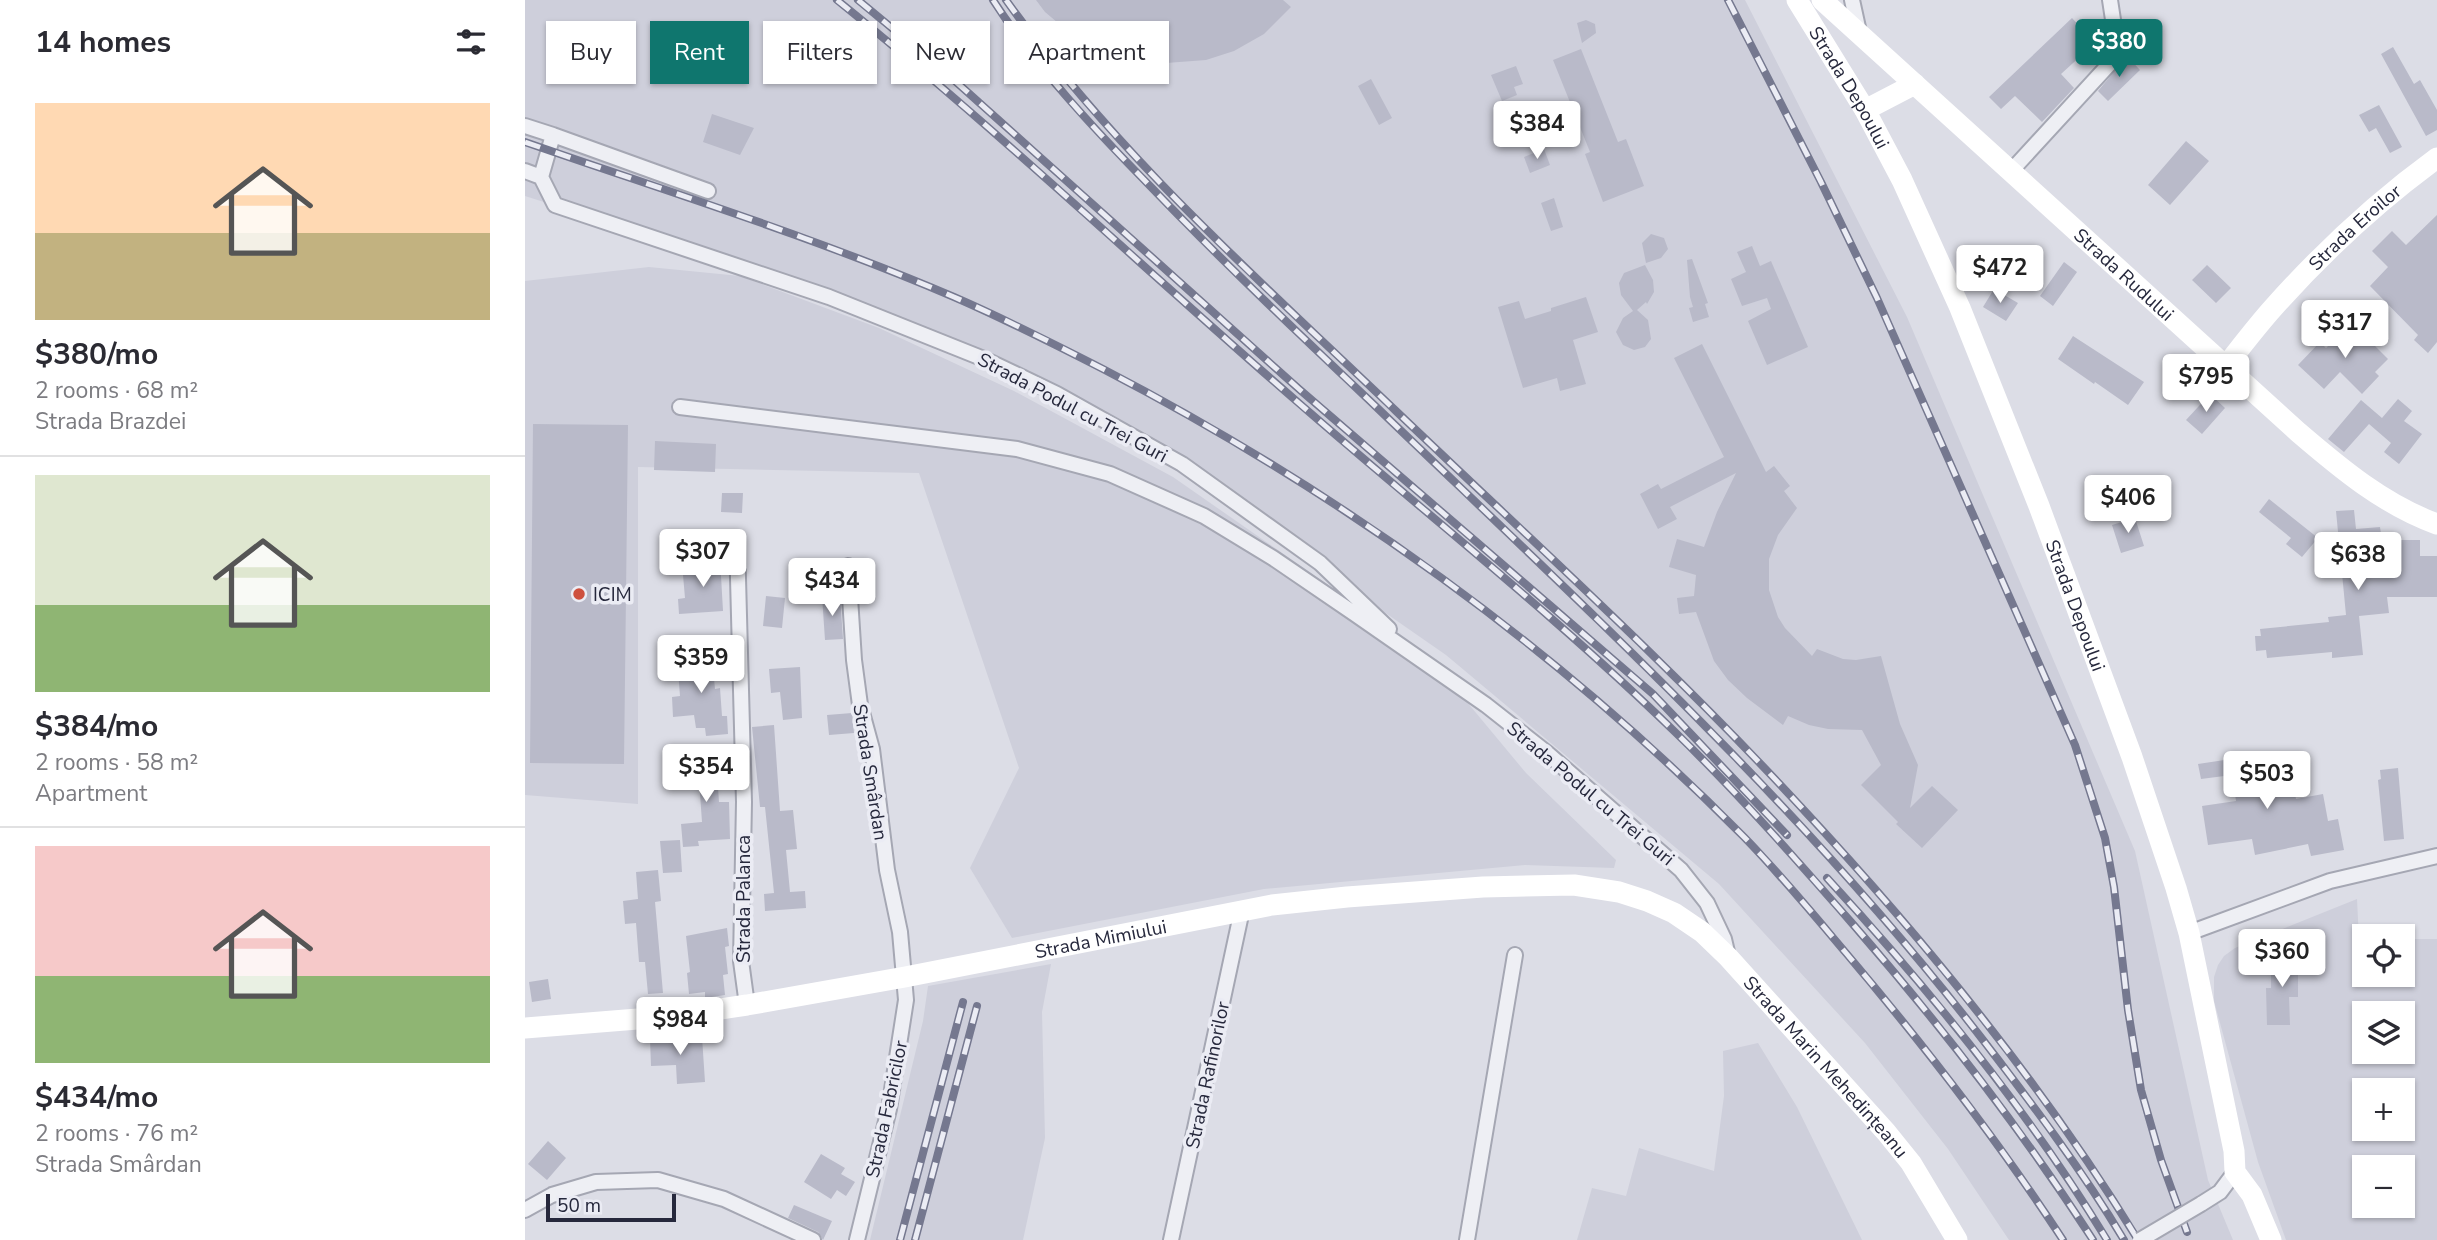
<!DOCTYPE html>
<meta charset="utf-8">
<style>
body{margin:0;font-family:"Nunito Sans",sans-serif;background:#f2f2f3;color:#2b2b33;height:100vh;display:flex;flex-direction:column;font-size:26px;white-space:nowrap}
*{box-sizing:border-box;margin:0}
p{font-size:23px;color:#7c7c81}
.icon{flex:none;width:38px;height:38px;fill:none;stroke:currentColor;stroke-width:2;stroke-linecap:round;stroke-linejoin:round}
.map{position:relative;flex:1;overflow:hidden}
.drawer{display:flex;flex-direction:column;background:#fff;width:525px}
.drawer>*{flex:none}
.top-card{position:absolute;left:21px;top:21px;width:665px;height:63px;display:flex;gap:14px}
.fabs{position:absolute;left:1827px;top:924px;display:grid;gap:14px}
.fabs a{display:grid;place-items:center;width:63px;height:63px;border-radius:0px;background:#fff;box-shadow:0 2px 5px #0004;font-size:35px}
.scale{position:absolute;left:21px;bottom:18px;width:130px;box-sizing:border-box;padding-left:7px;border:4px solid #26283c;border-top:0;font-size:19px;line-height:24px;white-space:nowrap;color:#26283c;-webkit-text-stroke:5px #ebecf4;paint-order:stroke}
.price{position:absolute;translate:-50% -60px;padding:0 16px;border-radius:7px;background:#fff;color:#222;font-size:23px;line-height:46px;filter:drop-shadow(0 2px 4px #0008)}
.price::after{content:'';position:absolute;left:50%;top:42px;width:21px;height:16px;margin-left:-10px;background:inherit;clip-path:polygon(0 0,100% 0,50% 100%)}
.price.active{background:#0f766e;color:#fff}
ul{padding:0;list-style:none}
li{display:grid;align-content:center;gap:14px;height:371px;padding:0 35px}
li+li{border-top:2px solid #e1e1e2}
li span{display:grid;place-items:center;height:217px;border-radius:0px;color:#555}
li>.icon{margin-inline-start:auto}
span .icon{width:126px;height:126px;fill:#fffc;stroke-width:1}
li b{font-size:30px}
h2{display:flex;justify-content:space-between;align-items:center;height:84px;padding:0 35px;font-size:30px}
.chip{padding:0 24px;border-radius:0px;background:#fff;box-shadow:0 2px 5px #0004;font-size:24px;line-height:63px}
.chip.active{background:#0f766e;color:#fff}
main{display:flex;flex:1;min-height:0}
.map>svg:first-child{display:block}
.built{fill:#cecfdb;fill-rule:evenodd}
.building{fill:#b9bac9}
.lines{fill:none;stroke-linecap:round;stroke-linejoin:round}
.street-casing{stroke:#a5a7b3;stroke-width:18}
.street{stroke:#eeeff4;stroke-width:14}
.secondary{stroke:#fff;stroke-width:21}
.rail-casing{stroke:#75788f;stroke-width:8}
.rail{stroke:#ebecf4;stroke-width:5;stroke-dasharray:16;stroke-linecap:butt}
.street-bridge-casing{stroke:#a5a7b3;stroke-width:18;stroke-linecap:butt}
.street-bridge{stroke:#eeeff4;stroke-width:14}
.poi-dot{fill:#ce503e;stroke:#ebecf4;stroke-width:2.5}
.labels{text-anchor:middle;stroke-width:7;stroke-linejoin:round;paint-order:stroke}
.street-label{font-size:19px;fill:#26283c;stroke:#ebecf4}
.poi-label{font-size:19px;fill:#26283c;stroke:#ebecf4;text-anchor:start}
</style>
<main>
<section class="drawer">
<h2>14 homes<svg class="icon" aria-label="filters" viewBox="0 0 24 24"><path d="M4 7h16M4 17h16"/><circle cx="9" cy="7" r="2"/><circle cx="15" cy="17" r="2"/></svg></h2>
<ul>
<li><span style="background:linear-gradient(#ffd9b3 60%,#c2b280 0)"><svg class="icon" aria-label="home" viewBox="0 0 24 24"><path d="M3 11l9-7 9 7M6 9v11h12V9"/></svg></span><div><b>$380/mo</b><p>2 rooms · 68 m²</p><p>Strada Brazdei</p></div></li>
<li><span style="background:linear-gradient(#dfe7d0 60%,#8fb573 0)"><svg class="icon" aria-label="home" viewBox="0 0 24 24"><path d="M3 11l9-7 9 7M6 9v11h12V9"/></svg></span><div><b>$384/mo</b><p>2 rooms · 58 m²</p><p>Apartment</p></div></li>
<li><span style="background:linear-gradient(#f6c9c9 60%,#8fb573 0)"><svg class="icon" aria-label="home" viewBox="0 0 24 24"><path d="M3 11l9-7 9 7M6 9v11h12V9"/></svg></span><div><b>$434/mo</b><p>2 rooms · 76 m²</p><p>Strada Smârdan</p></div></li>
</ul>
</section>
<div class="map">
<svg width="1912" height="1240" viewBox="0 0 1912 1240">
<rect width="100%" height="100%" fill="#dcdde6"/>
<path class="built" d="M0 0H1220L1382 317 1610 851 1683 1180 1708 1240H1484L1423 1149 1340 1043 1194 884 921 655 652 468 459 359 245 274 0 196Z
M124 267 215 276 354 328 489 391 648 477 902 654 1001 773 1091 860 1089 868 1000 865 739 889 487 938 445 868 494 768 394 473 113 467V804L0 795V281Z
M1832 899 1834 940H1839V975H1878V939H1912V1240H1761L1733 1162 1689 1001V977L1693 965 1699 956 1710 948ZM1839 1013H1878V1052H1839ZM1839 1090H1878V1129H1839ZM1839 1167H1878V1206H1839Z
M526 964 517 1012 520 1138 498 1240H345L398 1021 403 986Z
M1233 1043 1272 1107 1337 1240H1052L1067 1188 1101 1196 1114 1148 1189 1171 1199 1096 1198 1051Z"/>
<path class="building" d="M511 0H758L766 7 739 34 709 51 681 60 628 64 600 60 571 48 545 33 520 12Z
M1547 18 1570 43 1536 74 1549 88 1517 122 1490 96 1476 109 1464 97Z
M1061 20 1070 24 1071 33 1057 43 1052 23Z
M1868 47 1889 84 1895 80 1912 110V130L1901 136 1856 54Z
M1056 49 1093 142 1101 139 1119 186 1078 202 1060 154 1065 152 1028 60Z
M1602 56 1615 70 1583 101 1573 91Z
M991 66 998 84 989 87 992 95 977 101 966 75Z
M846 79 867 118 854 125 833 86Z
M1854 105 1877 147 1865 153 1851 128 1844 132 1834 115Z
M187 114 229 128 215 155 178 142Z
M1661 141 1684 161 1645 205 1623 185Z
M1019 149 1025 165 1005 173 999 157Z
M1029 198 1038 227 1026 231 1016 203Z
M1912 215V342L1903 353 1889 340 1893 335 1845 286 1863 267 1847 251 1867 231 1881 245Z
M1126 234 1139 238 1143 249 1136 258 1121 263 1117 243Z
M1227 246 1235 266 1246 261 1283 347 1242 365 1223 321 1246 309 1242 298 1217 306 1206 279 1221 272 1212 252Z
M1167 259 1183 303 1180 304 1184 317 1168 322 1164 308 1172 306 1168 307 1165 297 1162 260Z
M1539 262 1552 272 1528 306 1515 296Z
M1120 265 1128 280 1129 292 1122 304 1121 302 1112 310 1123 320 1126 339 1120 347 1109 350 1098 345 1091 332 1098 318 1108 311 1096 295 1094 283 1099 273Z
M1682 265 1706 288 1691 303 1667 280Z
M1469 289 1493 303 1481 321 1458 307Z
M1061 297 1073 332 1048 340 1061 384 1035 391 1032 378 998 388 973 307 994 301 1000 319 1026 311V308Z
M1827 323 1863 359 1850 372 1854 376 1837 394 1815 372 1799 389 1773 365 1795 342 1801 348Z
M1548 336 1619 382 1603 405 1570 382 1569 384 1533 359Z
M1177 344 1241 472 1249 466 1265 486 1259 491 1272 508 1253 535 1244 559V590L1253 617 1260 628 1287 656 1292 649 1318 659 1331 660 1356 656 1375 724 1393 765 1385 808 1407 786 1433 810 1397 848 1371 824 1373 822 1336 785 1356 765 1337 730 1303 729 1284 725 1263 716 1258 725 1222 698 1203 680 1189 661 1171 612 1154 614 1152 598 1169 596 1171 575 1144 567 1152 539 1179 547 1192 512 1211 473 1145 507 1152 519 1133 529 1115 494 1133 484 1136 489 1199 457 1149 358Z
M1685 394 1700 408 1677 434 1661 420Z
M1873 399 1887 411 1879 421 1897 434 1874 464 1859 452 1866 443 1844 424 1819 452 1803 439 1836 400 1857 418Z
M8 424 103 425 99 764 5 763Z
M130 441 191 444 190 472 129 470Z
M197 493H218L217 513 196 512Z
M1744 499 1793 538 1777 557 1761 544 1766 538 1734 512Z
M1829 510 1831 529 1855 527 1857 540H1895V556H1912V597H1862L1864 613 1834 616 1838 655 1807 658V652L1742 658 1741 650 1731 651 1730 636H1736L1735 629 1804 622 1803 617 1821 615 1811 511Z
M1610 518 1619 546 1596 553 1587 525Z
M195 558 198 611 154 614 153 599 160 598 158 575 174 573V559Z
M315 595 318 639 300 640 297 596Z
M241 596 260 598 257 628 238 626Z
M186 647 190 689 195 688 197 716H202L203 734 181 736 180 728H171L169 715 148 717 147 697 155 696 153 670 169 668 167 649Z
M275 667 277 718 258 720 255 692 246 693 244 669Z
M327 713 329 733 304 735 302 715Z
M249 725 255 811 268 810 272 849 261 850 265 892 280 891 281 908 240 911 239 894 249 893 240 807H235L227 727Z
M1746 753 1750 786 1768 783 1771 799 1798 794 1803 821 1813 819 1819 850 1786 856 1783 844 1730 855 1727 839 1683 845 1677 806 1711 801 1707 775 1676 779 1673 764Z
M191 757 194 802H204L205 839 173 841 174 846 158 847 156 824 177 822 174 780 157 781 155 760Z
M1873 768 1879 839 1859 841 1853 780 1856 779 1855 770Z
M155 840 157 872 138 873 135 841Z
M133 870 136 901 130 902 138 993 123 994 120 962H114L111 923 100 924 98 901 113 899 111 872Z
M202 928 204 946 200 947 203 974 198 975 200 995 180 998V992L164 994 162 973 165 972 161 936Z
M1773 955V997H1764L1765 1025H1742L1741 988H1746V956Z
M23 979 26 999 7 1002 4 982Z
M177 1037 180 1082 152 1084 151 1065 126 1066 125 1039Z
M23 1141 41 1158 22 1180 3 1164Z
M296 1154 320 1168 316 1174 330 1182 321 1196 312 1190 306 1199 279 1182Z
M269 1205 307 1221 298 1240 293 1232 263 1218Z"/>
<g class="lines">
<g class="street-casing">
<path id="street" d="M1327 0 1334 32
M0 126 28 135 16 177
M28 135 183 191
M1487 170 1589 59 1592 46 1585 0
M0 171 16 177 30 205 304 297 459 359 532 394 657 464 795 563 864 629
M155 407 492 449 585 474 679 516 748 558 830 614 961 705 1022 753 1156 870 1182 903 1199 939 1203 956
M212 541 219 802 216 961 222 1005
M323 566 329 660 335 705 347 749 362 870 375 932 381 1000 364 1109 332 1240
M1664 933 1805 881 1912 856
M1676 1204 1695 1192 1710 1172
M0 1210 27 1195 71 1182 133 1180 199 1199 288 1240
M646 1240 717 910
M942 1240 990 955"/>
</g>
<use href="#street" class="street"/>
<g class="secondary">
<path id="s1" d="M1272 0 1340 110 1377 180 1435 308 1514 506 1607 757 1651 888 1664 933 1709 1151 1710 1172 1727 1195 1746 1240"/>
<path id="s2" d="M1297 0 1773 432C1815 468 1859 505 1912 524"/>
<path d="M1340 110 1390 84"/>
<path id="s3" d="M1700 367C1716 347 1731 327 1748 308 1797 253 1853 201 1912 158"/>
<path id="s4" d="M0 1028 150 1016 222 1005 380 977 747 905 822 897 958 887 1049 885 1094 892 1122 901 1149 913 1177 932 1203 957 1361 1132 1386 1163 1432 1240"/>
</g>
<g class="rail-casing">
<path id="rail" d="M312 0C468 126 616 266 768 398 895 509 1029 614 1150 732 1212 792 1269 857 1326 922 1414 1023 1495 1127 1568 1240
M333 0 420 72 774 389 1128 694 1262 835
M468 0C512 68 569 129 626 187 696 260 770 330 844 400 1057 605 1277 805 1458 1040 1508 1105 1557 1170 1599 1240
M481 0C591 154 734 280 871 411 1007 541 1148 668 1276 807 1398 938 1520 1088 1613 1240
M1203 0 1296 182 1352 298 1550 745 1580 838 1589 887 1603 1010 1616 1090 1636 1160 1662 1232
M0 142C144 192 289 237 429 297 480 319 529 344 578 369 813 491 1032 648 1219 837 1255 874 1288 914 1321 953 1399 1045 1472 1139 1538 1240
M1302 878C1405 990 1503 1110 1582 1240
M375 1240 438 1002
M390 1240 452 1006"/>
</g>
<use href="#rail" class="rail"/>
<g class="street-bridge-casing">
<path id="street-bridge" d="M1615 1240 1676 1204"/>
</g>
<use href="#street-bridge" class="street-bridge"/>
</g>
<circle class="poi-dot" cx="54" cy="594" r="7"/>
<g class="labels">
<g class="street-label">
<text dy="7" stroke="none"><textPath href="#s1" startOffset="102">Strada Depoului</textPath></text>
<text dy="7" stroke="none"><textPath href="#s3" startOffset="191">Strada Eroilor</textPath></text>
<text dy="7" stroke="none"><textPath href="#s2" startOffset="408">Strada Rudului</textPath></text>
<text transform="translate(548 407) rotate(28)" y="7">Strada Podul cu Trei Guri</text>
<text dy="7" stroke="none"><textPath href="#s1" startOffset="668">Strada Depoului</textPath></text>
<text transform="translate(346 772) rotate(81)" y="7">Strada Smârdan</text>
<text transform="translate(1066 793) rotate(40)" y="7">Strada Podul cu Trei Guri</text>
<text transform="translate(218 899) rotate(-90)" y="7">Strada Palanca</text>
<text dy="7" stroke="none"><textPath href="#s4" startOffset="583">Strada Mimiului</textPath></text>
<text dy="7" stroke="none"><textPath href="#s4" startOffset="1382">Strada Marin Mehedințeanu</textPath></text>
<text transform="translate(682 1075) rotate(-78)" y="7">Strada Rafinorilor</text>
<text transform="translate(361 1109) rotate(-78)" y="7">Strada Fabricilor</text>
</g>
<g class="poi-label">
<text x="68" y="601">ICIM</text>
</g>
</g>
</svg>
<div class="fabs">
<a><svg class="icon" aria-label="locate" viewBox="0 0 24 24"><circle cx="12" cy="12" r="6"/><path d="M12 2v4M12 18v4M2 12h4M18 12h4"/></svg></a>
<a><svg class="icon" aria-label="layers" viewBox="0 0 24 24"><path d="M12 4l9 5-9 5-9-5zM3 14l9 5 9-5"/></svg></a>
<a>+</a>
<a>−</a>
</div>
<div class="scale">50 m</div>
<b class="price active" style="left:1594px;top:79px">$380</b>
<b class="price" style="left:1012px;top:161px">$384</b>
<b class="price" style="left:1475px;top:305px">$472</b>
<b class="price" style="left:1820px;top:360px">$317</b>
<b class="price" style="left:1681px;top:414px">$795</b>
<b class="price" style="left:1603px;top:535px">$406</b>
<b class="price" style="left:178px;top:589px">$307</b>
<b class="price" style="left:1833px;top:592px">$638</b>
<b class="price" style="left:307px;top:618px">$434</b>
<b class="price" style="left:176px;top:695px">$359</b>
<b class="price" style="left:181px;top:804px">$354</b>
<b class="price" style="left:1742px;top:811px">$503</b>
<b class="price" style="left:1757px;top:989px">$360</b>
<b class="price" style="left:155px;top:1057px">$984</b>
<div class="top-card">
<a class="chip">Buy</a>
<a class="chip active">Rent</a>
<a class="chip">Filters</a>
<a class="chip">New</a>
<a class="chip">Apartment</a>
</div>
</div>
</main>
